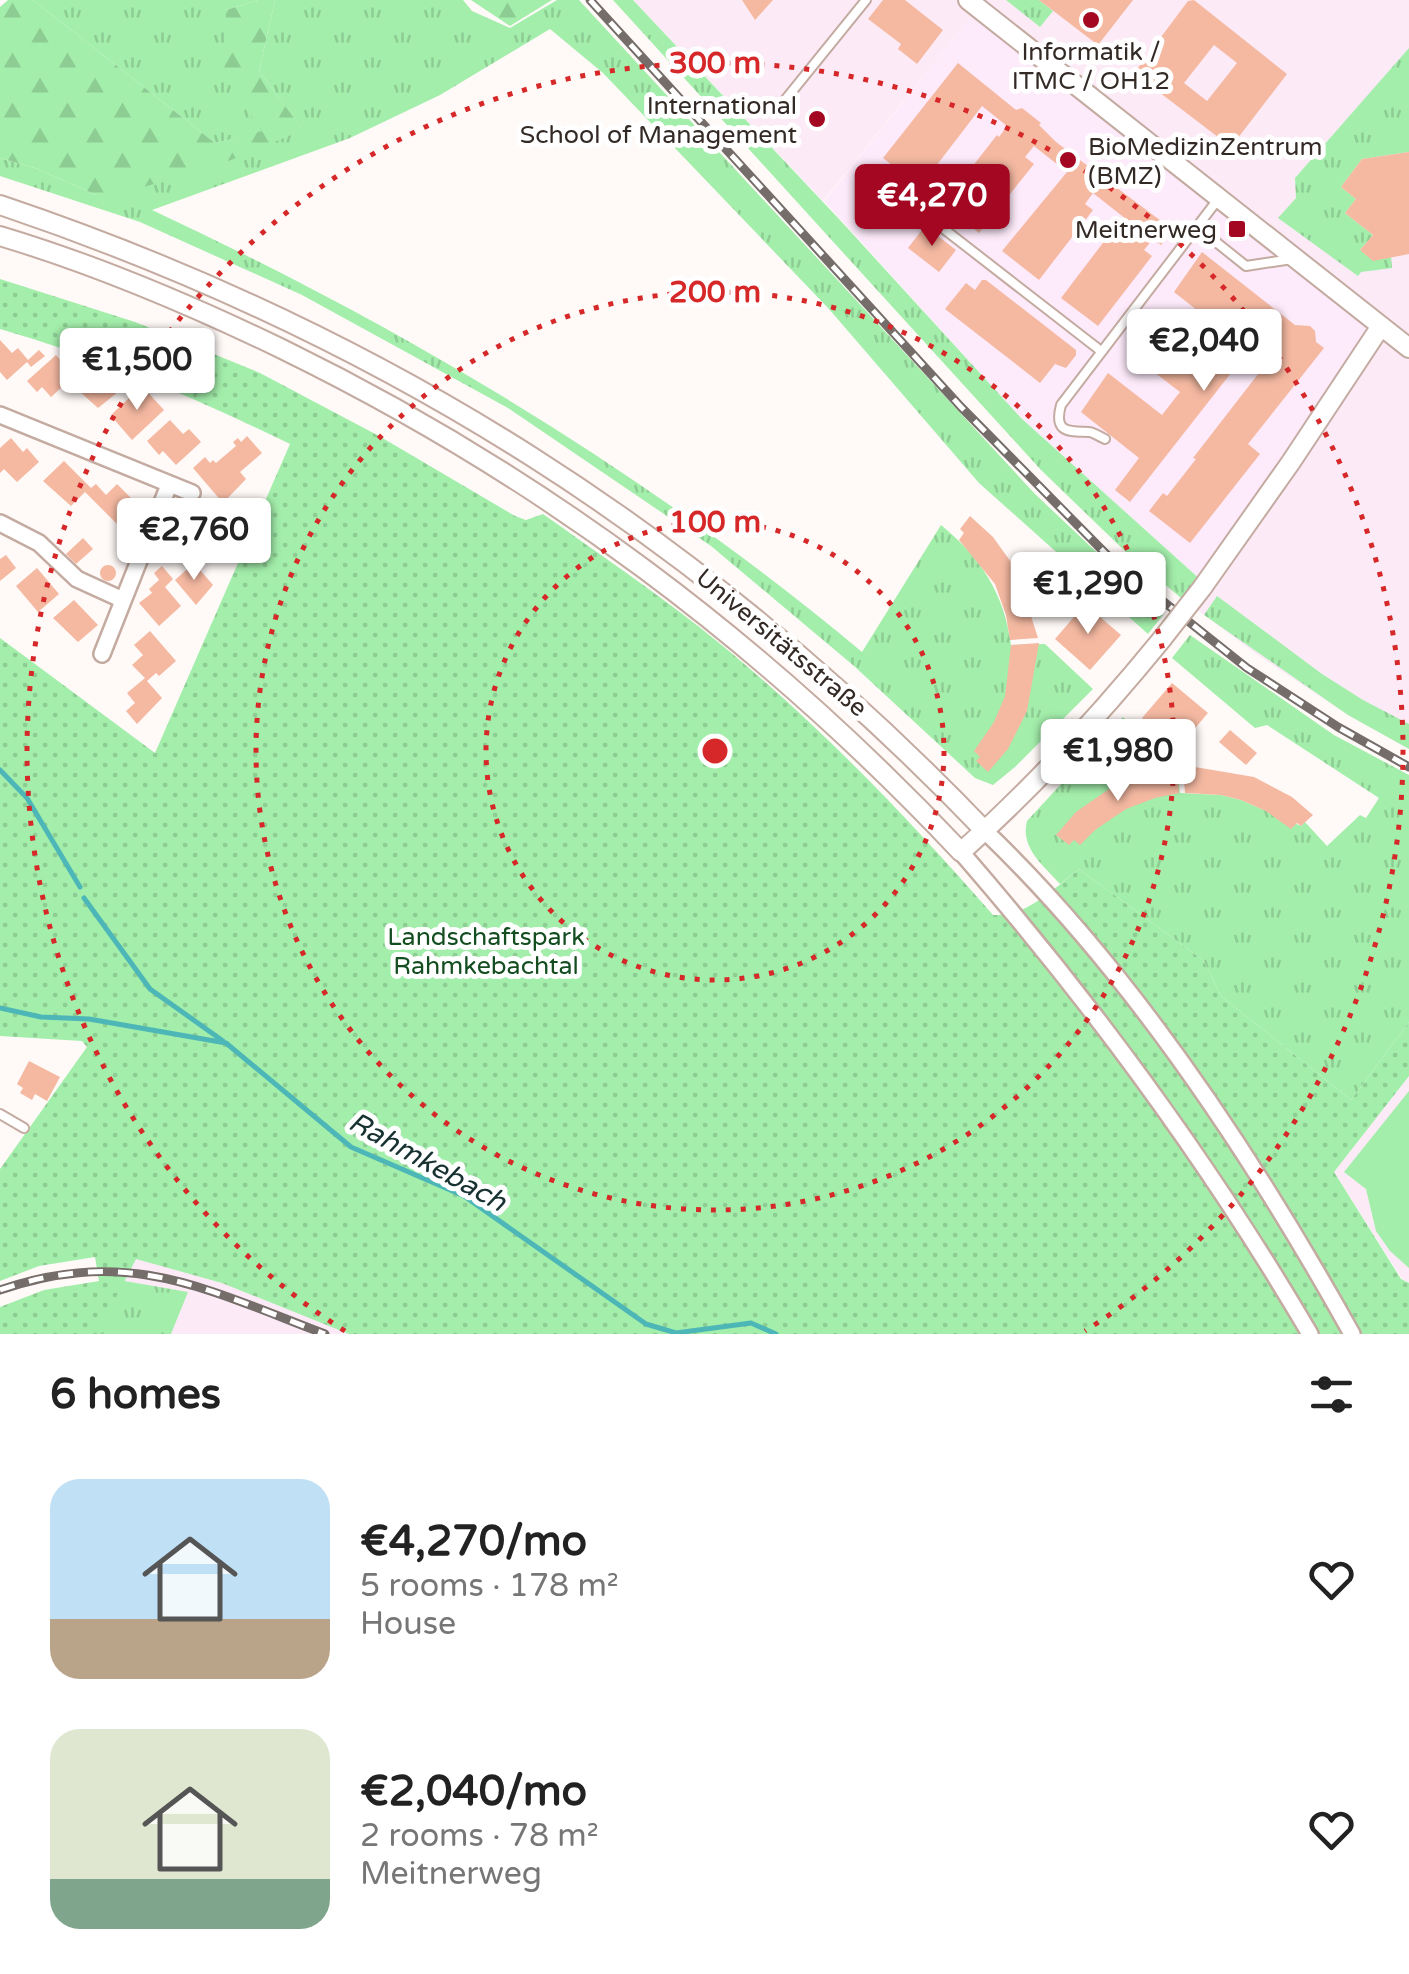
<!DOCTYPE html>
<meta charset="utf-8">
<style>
body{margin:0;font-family:"Varela Round",sans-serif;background:#f2f2f2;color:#222;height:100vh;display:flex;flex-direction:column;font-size:38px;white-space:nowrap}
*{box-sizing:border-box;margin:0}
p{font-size:32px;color:#767676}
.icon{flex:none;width:55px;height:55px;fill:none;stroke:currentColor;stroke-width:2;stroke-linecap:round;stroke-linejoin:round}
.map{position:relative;height:1334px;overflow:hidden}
.side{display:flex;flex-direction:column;background:#fff;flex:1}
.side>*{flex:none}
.price{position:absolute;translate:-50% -85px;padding:0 22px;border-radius:10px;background:#fff;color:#222;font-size:32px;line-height:65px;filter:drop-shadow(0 2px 5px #0008)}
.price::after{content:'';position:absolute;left:50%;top:60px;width:30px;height:22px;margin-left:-15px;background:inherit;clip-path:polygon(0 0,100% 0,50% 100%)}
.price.selected{background:#a30721;color:#fff}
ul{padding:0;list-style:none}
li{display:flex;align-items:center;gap:30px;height:250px;padding:0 50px}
li span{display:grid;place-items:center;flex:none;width:280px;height:200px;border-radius:30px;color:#555}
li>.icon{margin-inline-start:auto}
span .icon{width:120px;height:120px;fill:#fffc;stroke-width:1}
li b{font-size:42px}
h2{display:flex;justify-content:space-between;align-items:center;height:120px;padding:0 50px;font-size:42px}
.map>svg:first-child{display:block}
.commercial{fill:#fdeafa}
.education{fill:#fcebf6}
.grass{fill:url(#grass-tufts)}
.forest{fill:url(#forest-firs)}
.park{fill:url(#park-dots)}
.pitch{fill:#a3eeab}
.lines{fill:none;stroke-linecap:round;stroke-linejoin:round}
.stream{stroke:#4db7b8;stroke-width:5}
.building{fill:#f5b9a2;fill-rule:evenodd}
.service-casing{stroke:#c4aba1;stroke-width:12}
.minor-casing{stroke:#c4aba1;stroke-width:20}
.tertiary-casing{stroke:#c4aba1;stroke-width:22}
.service{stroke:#fff;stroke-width:8}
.minor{stroke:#fff;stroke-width:15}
.tertiary{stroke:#fff;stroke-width:18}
.rail-casing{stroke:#756d69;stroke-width:9}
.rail{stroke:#fff;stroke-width:5;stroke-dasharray:15;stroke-linecap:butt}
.tertiary-bridge-casing{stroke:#c4aba1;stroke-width:22;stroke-linecap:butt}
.tertiary-bridge{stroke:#fff;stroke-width:18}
.ring{fill:none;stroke:#d62828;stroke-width:5;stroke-dasharray:5 10}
.poi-dot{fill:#a30721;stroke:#fff;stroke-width:4}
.labels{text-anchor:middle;stroke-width:10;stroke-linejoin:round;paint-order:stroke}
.poi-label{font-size:25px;fill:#332a26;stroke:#fff;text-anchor:end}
.street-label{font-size:25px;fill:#332a26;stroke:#fff}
.park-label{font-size:25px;fill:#134d20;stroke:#fff}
.water-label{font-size:28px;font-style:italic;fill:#173131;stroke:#fff}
.centre{fill:#d62828;stroke:#fff;stroke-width:5}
.ring-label{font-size:30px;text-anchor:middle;font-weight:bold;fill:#d62828;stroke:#fff;stroke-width:10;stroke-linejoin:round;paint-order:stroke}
</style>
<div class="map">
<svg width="1409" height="1334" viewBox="0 0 1409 1334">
<defs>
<pattern id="grass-tufts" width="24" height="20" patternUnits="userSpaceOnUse" patternTransform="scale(2.5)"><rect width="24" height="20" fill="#a3eeab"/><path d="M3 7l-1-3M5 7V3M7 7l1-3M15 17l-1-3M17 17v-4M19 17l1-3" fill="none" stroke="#8dcc93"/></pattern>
<pattern id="forest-firs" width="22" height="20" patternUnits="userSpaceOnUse" patternTransform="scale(2.5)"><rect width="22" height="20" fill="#a3eeab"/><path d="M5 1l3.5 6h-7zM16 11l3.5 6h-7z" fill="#8dcc93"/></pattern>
<pattern id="park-dots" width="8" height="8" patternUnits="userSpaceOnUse" patternTransform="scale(2.5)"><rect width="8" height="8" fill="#a3eeab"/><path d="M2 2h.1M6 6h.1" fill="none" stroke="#8dcc93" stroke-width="1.8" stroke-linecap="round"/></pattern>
</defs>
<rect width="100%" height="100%" fill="#fff9f7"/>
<path class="commercial" d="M974 13 1375 329 1202 581 1020 417 824 201Z"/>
<path class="education" d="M633 0H957L974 13 823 201Z
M975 0H1409V749L1348 715 1259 656 1192 606 1386 324Z
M1409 1076V1283L1402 1279 1334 1172Z
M134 1223 370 1334H76Z"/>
<path class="grass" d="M33 0H258L226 10 263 132 215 143Z
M275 0H463L472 11 510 28 557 0H579L1035 494 1163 615 1148 634 979 483 829 309 603 73 550 29 440 95 350 138 152 210C405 328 647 472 862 652L941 525C981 558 1004 593 1011 645L1045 644 1093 689 1015 767 993 785 975 778 854 666 711 546 508 408 302 295 140 222 0 176V158L38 169 96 195 302 129 259 71Z
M613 0H633L839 219 1021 418 1202 581 1186 602 1128 554 1041 470Z
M1006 0H1039L1053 11 1040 27Z
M1409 48V152L1362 159 1341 187 1356 199 1345 213 1373 235 1360 250 1391 257 1392 268 1361 272 1358 276 1278 218 1296 198 1295 178Z
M1217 596 1322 674 1363 700 1409 724V749L1348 715 1204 615Z
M1190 635 1334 735 1409 775V1022L1351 1100 1221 996 1204 961 1079 869 1060 884C1043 865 1020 848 1027 821L1123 717 1177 766 1180 793 1221 795 1241 800 1301 826 1305 822 1327 846 1360 815 1366 818 1379 798 1267 725 1255 728 1172 658Z
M113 1279 188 1292 171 1334H83Z"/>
<path class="forest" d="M8 0H33L215 143 262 131 224 77 226 10 258 0H275L259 71 303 130 231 160 144 187 96 195 38 169 0 158V7Z
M471 0H552L510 26Z"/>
<path class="park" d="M0 279 135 322 260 373 379 436 515 516 526 520 543 514C595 551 648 587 698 626 806 711 903 812 993 915 1027 917 1053 889 1079 869L1204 961 1221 996 1351 1100 1409 1022V1076L1334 1172 1401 1279 1409 1283V1334H349L222 1283 136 1259 97 1334H0V1307L44 1290 99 1281 95 1257 39 1266 0 1281V1169L87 1047 82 1041 0 1036V638L155 753 290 444C196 398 101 358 0 329Z"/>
<path class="pitch" d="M1409 1091V1268L1390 1251 1376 1231 1366 1189 1344 1172Z"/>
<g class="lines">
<path class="stream" d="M0 770 27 798 80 887
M84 898 150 989 223 1041
M0 1008 41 1017 89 1019 226 1043 351 1147 464 1196 646 1324 676 1333 751 1323 776 1334"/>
</g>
<path class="building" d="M742 0H773L755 20Z
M883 0H905L943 30 917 64 898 49 901 44 868 19Z
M1039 0H1133L1098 45Z
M1194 0 1287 74 1231 147 1134 73 1188 1ZM1214 45 1237 63 1207 101 1184 83Z
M958 63 1016 110 1022 108 1041 123 1039 125 1056 142 1173 230 1161 245 1153 239 1144 250 1152 256 1098 326 1061 298 1115 227 1118 229 1126 219 1093 193 1085 204 1093 210 1039 280 1002 251 1067 172 1034 146 1025 157 1034 164 979 233 943 204 997 135 999 137 1007 126 982 106 920 187 883 158Z
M1409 152V254L1373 261 1360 250 1373 235 1345 213 1356 199 1341 187 1362 159Z
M925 226 956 250 939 272 908 248Z
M1202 252 1295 325 1310 326 1315 331 1316 342 1324 348 1248 444 1260 454 1190 543 1149 511 1163 493 1167 496 1196 459 1193 458 1262 369 1258 366 1262 361 1249 350 1130 502 1115 490 1139 458 1081 412 1108 373 1162 415 1180 392 1128 352 1155 313 1209 355 1226 333 1174 292Z
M982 280H986L1076 350V355L1066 368 1055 364 1040 383 945 309 966 283 975 290Z
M0 340 12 353 18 348 28 360 39 350 45 356 31 367 27 362 7 380 0 372Z
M56 355 74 376 51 397 42 387 37 392 27 381Z
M85 358 98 364 84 377 75 367Z
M99 374 118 392 98 408 79 391Z
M142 386 164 410 132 440 112 417 113 413Z
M170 420 183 434 189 429 201 442 176 465 163 451 159 455 147 441Z
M247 436 262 453 240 472 246 479 223 503 193 468 205 457 210 463 213 460 216 463 236 446 233 442 238 438 241 442Z
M11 438 23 452 27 448 39 462 17 482 4 469 0 473V448Z
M64 461 91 488 96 484 106 495 117 484 143 510 123 530 85 492 71 506 43 481Z
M213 507 239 536 210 563 185 535Z
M970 516 993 537 1016 569 1038 638 1010 640 1006 615 995 584 959 540 964 533 960 529Z
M83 538 93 549 76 564 66 554Z
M6 555 16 568 0 581V559Z
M194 563 213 585 196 605 175 580Z
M100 573a8 8 0 1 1 16 0a8 8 0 1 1-16 0Z
M162 566 173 579 165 587 181 606 159 626 139 603 152 593 149 589 159 580 154 573Z
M37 568 59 594 38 612 16 586Z
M1041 568 1063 587 1053 599 1031 580Z
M74 600 98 625 78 642 53 618Z
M1085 604 1121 635 1090 670 1055 639Z
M150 631 176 661 159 676 156 673 147 681 162 698 137 724 126 711 135 703 127 693 145 678 132 665 143 655 134 645Z
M1039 643 1027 711 1008 749 988 772 976 761 980 757 974 751 994 722 1005 696 1011 645Z
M1172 683 1208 713 1178 748 1142 718Z
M1230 730 1257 753 1246 765 1219 742Z
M1183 765 1254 777 1292 797 1313 815 1301 826 1297 823 1291 829 1266 811 1241 800 1221 795 1185 793Z
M1177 766 1179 793 1155 798 1126 809 1095 830 1080 845 1074 840 1069 845 1056 835 1076 812 1109 789Z
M29 1061 60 1077 47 1101 35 1094 32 1100 20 1093 23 1088 17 1084Z"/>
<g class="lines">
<g class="service-casing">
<path id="service" d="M781 105 866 0
M886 184 1101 351
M1196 226 1246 266 1292 259
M1105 439C1102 438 1093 432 1089 432 1070 431 1053 434 1061 405L1219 198
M0 1114 24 1128"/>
</g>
<g class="minor-casing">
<path id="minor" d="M0 415 192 493
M0 523 39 543 77 579 123 600
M102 654 169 485
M985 831C1131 971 1254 1158 1352 1334
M961 852C1092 1003 1209 1162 1310 1334"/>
</g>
<g class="tertiary-casing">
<path id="tertiary" d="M968 0 1409 348
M0 205C386 335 703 537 985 831
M0 236C97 265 191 305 282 349 542 476 763 642 961 852 1034 787 1100 715 1162 639
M1202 588 1291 462 1381 326"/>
</g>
<use href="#service" class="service"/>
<use href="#minor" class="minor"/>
<use href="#tertiary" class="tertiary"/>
<g class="rail-casing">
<path id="rail" d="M590 0 961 407 1115 563 1247 668 1338 727 1409 767
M0 1290C128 1246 206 1289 325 1334"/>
</g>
<use href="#rail" class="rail"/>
<g class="tertiary-bridge-casing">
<path id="tertiary-bridge" d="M1162 639 1202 588"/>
</g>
<use href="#tertiary-bridge" class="tertiary-bridge"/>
</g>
<g class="ring">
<circle cx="715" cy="751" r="229"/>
<circle cx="715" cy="751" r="459"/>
<path d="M345 1331A688 688 0 1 1 1085 1331"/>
</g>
<g class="poi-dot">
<circle cx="1091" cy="20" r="10"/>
<circle cx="817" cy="119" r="10"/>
<circle cx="1068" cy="160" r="10"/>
<rect x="1227" y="219" width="20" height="20" rx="5"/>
</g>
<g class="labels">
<g class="poi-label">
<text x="1091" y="60" text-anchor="middle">Informatik /<tspan x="1091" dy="29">ITMC / OH12</tspan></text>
<text x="797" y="114">International<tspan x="797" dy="29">School of Management</tspan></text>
<text x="1088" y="155" text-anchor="start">BioMedizinZentrum<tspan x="1088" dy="29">(BMZ)</tspan></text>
<text x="1217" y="238">Meitnerweg</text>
</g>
<g class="street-label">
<text transform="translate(782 642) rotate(40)" y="9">Universitätsstraße</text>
</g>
<g class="park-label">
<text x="486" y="945">Landschaftspark<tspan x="486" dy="29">Rahmkebachtal</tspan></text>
</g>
<g class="water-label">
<text transform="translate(428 1161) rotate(29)" y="10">Rahmkebach</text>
</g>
</g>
<circle cx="715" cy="751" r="15" class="centre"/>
<g class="ring-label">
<text x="715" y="73">300 m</text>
<text x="715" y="302">200 m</text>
<text x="715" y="532">100 m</text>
</g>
</svg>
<b class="price selected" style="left:932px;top:249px">€4,270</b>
<b class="price" style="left:1204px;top:394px">€2,040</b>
<b class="price" style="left:137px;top:413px">€1,500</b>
<b class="price" style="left:194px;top:583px">€2,760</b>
<b class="price" style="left:1088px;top:637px">€1,290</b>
<b class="price" style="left:1118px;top:804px">€1,980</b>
</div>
<section class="side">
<h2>6 homes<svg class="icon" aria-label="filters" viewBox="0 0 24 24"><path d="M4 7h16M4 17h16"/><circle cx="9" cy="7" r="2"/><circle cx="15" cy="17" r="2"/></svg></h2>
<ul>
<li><span style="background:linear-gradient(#bfe0f5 70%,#b9a48a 0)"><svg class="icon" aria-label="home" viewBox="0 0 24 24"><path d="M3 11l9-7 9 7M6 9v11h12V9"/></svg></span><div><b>€4,270/mo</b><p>5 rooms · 178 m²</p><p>House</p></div><svg class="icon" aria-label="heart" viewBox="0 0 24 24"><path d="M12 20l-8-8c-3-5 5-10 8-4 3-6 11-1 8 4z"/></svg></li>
<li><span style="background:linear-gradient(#dfe7d0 75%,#7fa58c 0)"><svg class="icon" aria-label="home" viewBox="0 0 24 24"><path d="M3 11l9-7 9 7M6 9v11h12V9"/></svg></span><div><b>€2,040/mo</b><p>2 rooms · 78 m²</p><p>Meitnerweg</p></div><svg class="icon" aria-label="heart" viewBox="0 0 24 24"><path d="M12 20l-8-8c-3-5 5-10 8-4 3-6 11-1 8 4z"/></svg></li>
</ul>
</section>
